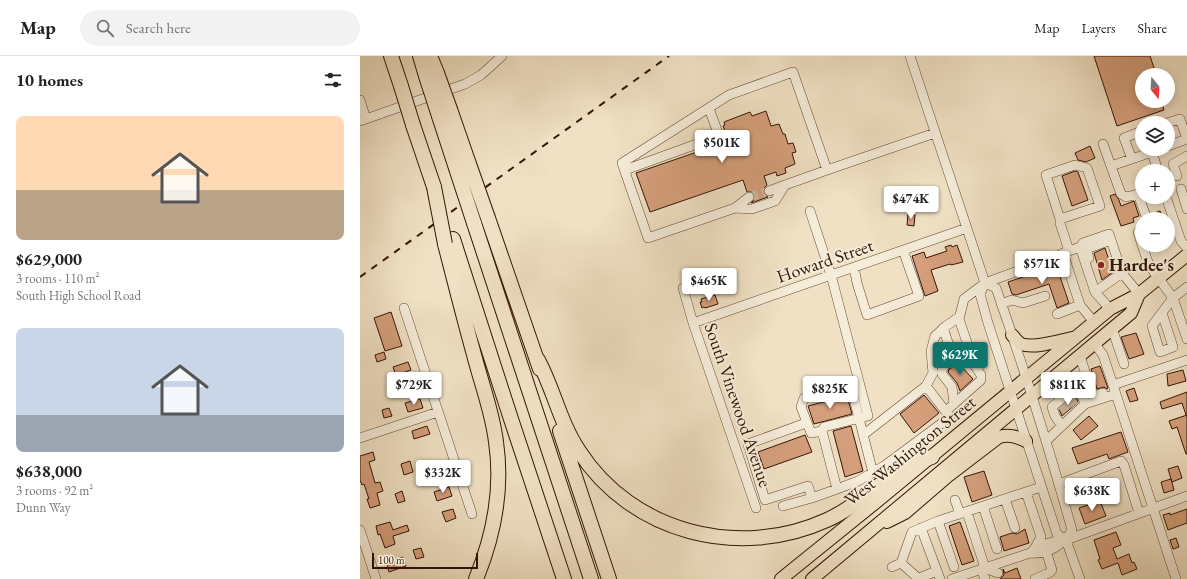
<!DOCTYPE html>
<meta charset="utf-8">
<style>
body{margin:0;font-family:"EB Garamond",serif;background:#f2f2f2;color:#222;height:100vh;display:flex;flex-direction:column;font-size:15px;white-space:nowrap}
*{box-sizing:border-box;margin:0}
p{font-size:13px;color:#767676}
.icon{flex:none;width:22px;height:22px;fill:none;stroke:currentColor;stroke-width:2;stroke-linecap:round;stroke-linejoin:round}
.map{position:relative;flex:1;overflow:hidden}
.side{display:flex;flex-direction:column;background:#fff;width:360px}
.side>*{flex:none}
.needle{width:26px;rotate:162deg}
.controls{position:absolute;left:775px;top:12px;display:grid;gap:8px}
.controls a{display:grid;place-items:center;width:40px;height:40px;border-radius:50%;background:#fff;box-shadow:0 2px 10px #0003;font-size:20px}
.scale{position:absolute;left:12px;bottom:10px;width:106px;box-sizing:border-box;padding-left:4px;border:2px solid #331405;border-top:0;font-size:11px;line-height:14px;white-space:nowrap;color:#331405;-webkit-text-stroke:3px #f5ecd9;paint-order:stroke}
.price{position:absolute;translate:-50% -34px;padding:0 9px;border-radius:4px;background:#fff;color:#222;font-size:13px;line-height:26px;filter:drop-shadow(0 1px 2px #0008)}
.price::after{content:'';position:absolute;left:50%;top:24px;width:12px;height:9px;margin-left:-6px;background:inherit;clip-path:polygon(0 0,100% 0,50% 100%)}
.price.active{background:#0f766e;color:#fff}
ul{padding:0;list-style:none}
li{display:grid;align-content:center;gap:8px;height:212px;padding:0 16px}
li span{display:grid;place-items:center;height:124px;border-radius:8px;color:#555}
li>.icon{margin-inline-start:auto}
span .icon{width:72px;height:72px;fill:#fffc;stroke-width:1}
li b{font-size:17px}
h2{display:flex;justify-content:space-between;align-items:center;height:48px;padding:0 16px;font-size:17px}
header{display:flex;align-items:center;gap:24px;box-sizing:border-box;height:56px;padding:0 20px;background:#fff;border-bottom:1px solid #e0e0e0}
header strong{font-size:19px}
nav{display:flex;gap:22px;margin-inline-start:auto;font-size:14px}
.search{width:280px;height:36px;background:#f2f2f2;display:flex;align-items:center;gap:10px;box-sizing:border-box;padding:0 14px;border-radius:22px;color:#767676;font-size:15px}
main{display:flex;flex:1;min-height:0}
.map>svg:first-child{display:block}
.building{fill:#d59f7b;stroke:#331405}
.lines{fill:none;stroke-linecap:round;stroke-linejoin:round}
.minor-tunnel{stroke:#cab89e;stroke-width:9;stroke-dasharray:9 4.5;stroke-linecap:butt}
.minor-casing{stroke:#624735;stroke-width:10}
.major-casing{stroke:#331405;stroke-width:14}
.highway-casing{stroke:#331405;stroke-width:16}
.minor{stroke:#f5ecd9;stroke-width:9}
.major{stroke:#f0e1c4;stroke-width:12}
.highway{stroke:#f0e1c4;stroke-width:14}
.rail{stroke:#331405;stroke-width:2;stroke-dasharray:7 7;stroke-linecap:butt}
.highway-bridge-casing{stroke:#331405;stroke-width:16;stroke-linecap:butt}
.highway-bridge{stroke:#f0e1c4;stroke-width:14}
.poi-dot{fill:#8f2418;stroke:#f5ecd9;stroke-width:1.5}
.labels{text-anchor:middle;stroke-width:4;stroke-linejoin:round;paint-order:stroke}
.street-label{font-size:18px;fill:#331405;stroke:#f5ecd9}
.poi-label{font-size:18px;font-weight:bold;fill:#331405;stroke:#f5ecd9;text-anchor:start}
</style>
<header>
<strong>Map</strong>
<div class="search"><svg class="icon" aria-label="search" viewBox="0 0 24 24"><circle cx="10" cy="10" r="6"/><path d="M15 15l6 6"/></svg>Search here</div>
<nav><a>Map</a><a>Layers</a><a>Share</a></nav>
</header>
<main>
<section class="side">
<h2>10 homes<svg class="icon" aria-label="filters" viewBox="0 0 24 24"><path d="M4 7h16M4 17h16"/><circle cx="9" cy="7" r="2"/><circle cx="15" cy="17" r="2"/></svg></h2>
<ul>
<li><span style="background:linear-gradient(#ffd9b3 60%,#b9a48a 0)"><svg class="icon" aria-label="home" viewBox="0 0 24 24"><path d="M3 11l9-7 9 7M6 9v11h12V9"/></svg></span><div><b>$629,000</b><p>3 rooms · 110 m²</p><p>South High School Road</p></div></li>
<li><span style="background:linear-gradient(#c9d6e8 70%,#9aa5b1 0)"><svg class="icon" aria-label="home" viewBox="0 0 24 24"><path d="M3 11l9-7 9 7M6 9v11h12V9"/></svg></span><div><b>$638,000</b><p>3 rooms · 92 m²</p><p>Dunn Way</p></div></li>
</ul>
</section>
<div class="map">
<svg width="827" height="523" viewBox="0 0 827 523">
<rect width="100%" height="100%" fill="#f0e1c4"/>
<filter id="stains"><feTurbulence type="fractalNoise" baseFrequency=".005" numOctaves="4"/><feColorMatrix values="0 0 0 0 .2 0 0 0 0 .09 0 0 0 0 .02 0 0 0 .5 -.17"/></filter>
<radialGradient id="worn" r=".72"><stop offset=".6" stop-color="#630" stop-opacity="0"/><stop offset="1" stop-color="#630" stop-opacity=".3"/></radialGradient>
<path class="building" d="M734 0H790L795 15 792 17 793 19H782V45H801L804 54 757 70Z
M406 55 411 70 419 68 423 78H425L428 88 433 87 436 96 432 97 435 108 425 112 426 117 417 120 416 116 404 120 407 129 404 132 403 137 406 140 408 141 391 147 394 144 395 140 392 136H387L383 124 290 156 276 117 369 85 363 70 365 69 364 66 390 56 392 60Z
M730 90 735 102 726 106 718 104 715 97Z
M715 115 718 116 728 144 712 150 702 120Z
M755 138 759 144 761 150 774 145 779 160 773 162 774 166 761 170 750 140Z
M800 155 803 163H793L792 158Z
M548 158 555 159 554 170 547 169Z
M591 189 592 191 597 189 603 206 591 209 590 208 571 214 578 235 565 240 552 200 564 196 566 202 587 195 585 191Z
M745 192 753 216 742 224 734 197Z
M696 209 709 247 697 252 689 228 656 239 652 238 648 226 684 214V213Z
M355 239 358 248 345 252 344 251 342 252 340 246H342L341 243Z
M31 256 42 290 25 295 14 262Z
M776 277 784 298 769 303 761 281Z
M24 296 26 303 17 306 15 299Z
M48 306 51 314 36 319 33 311Z
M599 308 613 323 600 335 597 327 588 316 589 313Z
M740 310 748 332 747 333 744 331 737 333 731 313Z
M823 314 826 325 808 330 807 318Z
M774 332 778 344 770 346 766 335Z
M827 336V359H826L822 347 802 353 800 346Z
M564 339 579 357 554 377 540 358Z
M487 340 492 358 454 368 448 350Z
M714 340 716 341 718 346 702 360 699 353Z
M60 343 63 352 48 356 45 347Z
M29 352 32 360 24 362 22 354Z
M827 359V398H826L817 371 812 373 809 365Z
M729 360 738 370 721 384 713 374Z
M67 370 70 378 54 383 52 375Z
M491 370 503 415 485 421 473 375Z
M761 376 768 396 749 403 747 398 718 408 712 392Z
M445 379 452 396 404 413 398 396Z
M13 396 15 404 9 406 15 427 20 426 23 435 17 437 20 449 10 452 7 443H9L4 428 2 429 0 424V400Z
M50 405 53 416 44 419 41 408Z
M81 406 84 416 68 421 65 411Z
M818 410 822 422 812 426 808 413Z
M624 415 632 439 612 446 604 421Z
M811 423 814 434 804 437 801 426Z
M89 431 92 440 77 445 74 436Z
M42 435 45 445 38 447 35 438Z
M740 445 746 460 725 468 719 452Z
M93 453 96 462 86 466 82 456Z
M827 453V467L808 474 803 459 810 457V459Z
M30 466 33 474 47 469 49 475 33 480 35 488 25 492 20 478 18 479 16 470Z
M600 466 614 505 602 509 589 470Z
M665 473 669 487 644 495 640 481 652 477 657 478Z
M756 476 761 489 753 492 757 503 769 498 772 507 774 506 777 513 762 519 758 507 742 513 738 504 740 503 734 484Z
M816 482 819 491 813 493 810 484Z
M61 492 64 501 56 503 53 494Z
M43 501 46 510 29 516 26 506Z
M657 512 661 523H640L644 519 643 513 645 517Z"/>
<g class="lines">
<path class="minor-tunnel" d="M389 141 409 135
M709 342 715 350
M701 348 707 356"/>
<g class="minor-casing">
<path id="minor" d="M550 0 625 227 636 232C664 312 689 392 712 474 703 489 688 499 670 497 680 488 693 485 706 484L827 440
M0 44 6 63
M0 65 105 28 121 19 142 0
M807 67 820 63 827 83
M743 88 761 138 766 141 778 138 787 163
M808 90 827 83
M792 96 798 115
M772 103 764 82 782 75
M751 110 801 93
M265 114 359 80 349 52
M467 114 425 129 415 145 392 153 375 152 288 182 262 107 369 39 433 16 467 114 575 77
M817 120 813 108 827 100
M821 133 827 153
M409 135 425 129
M806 141 821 185 827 192
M375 152 389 141
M450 155 471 219 508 360 464 371 462 375 477 433 498 425 524 410 590 361 566 330 503 379
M700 163 686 119 715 109 727 112 740 150 700 163V167L709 195
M782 175 778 176 782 189
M782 189 789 209 813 242 827 283
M703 197 720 249 734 266
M729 202 726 193 751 184
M494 211 497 227 507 259 559 240 543 194
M625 227 620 238 628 267 697 478 706 484 720 523
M323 232 333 267 396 452
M735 236 762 217
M641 248 652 244 663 247 685 240
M44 252 112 458
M750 253 735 236 720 191 723 187 749 178 762 217 779 238
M802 257 813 291 800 296 792 270 813 242 827 231
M697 258 720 249
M333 267 607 172
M583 272 592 298
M752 272 764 308
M735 288 743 299 753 329 816 523
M720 300 733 340 743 337
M703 314 709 321 713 333 721 337 725 348
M753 329 827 304
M566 330 573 317 571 295 575 280 586 270 599 261
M594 348 592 331 582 318V314L585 309 610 294
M586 355 621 324V319L615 310 599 263 604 243 625 227 696 201 703 197 720 191
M446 367 388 388 405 444 448 430 452 442 477 433
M702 370 695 360 692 351 713 333
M462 375 451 377 441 351 444 342 490 327 513 417
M0 382 78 356
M686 385 725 348 756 338
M699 428 761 405 764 409 779 457
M666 436 681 481 675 492
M645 443 655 472
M595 444 600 458
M423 450 452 442
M623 450 637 493
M607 456 625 512 638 517
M578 465 594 511
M561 472 580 523
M0 474 16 523
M541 507 559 523
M532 511 541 507 552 476 578 465 681 431
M621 513 625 523
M559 522 577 515
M592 523 670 497
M675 523 689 517 692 514 686 495"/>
</g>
<g class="major-casing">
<path id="major" d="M652 279C655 282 657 286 661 288 674 293 699 285 712 282
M527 466 545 457 588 420 639 381C650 378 657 381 666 385
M421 523 515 447 750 253 779 238 827 199
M452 523 771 257 779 238"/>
</g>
<g class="highway-casing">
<path id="highway" d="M31 0 41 30
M60 0 66 20
M70 0 77 17
M91 56 109 108
M79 60 96 112
M53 69 74 131
M128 162 180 313
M114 167 231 523
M93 183 150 360 204 523
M85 188C95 227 105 267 116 306 123 332 133 359 136 386 143 433 134 479 116 523
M178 304C194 334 200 367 219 395 272 477 379 504 467 464 496 451 517 428 544 412 552 407 563 404 572 401
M200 375 249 523"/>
</g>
<use href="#minor" class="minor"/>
<use href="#major" class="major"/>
<use href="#highway" class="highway"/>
<path class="rail" d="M0 221 309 0"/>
<g class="highway-bridge-casing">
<path id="highway-bridge" d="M77 17 91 56
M66 20 79 60
M41 30 53 69
M109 108 128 162
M96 112 114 167
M74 131 85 188"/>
</g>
<use href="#highway-bridge" class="highway-bridge"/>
</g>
<circle class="poi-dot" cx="741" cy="209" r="4"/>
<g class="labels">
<g class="street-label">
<text transform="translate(465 205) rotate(-19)" y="6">Howard Street</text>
<text transform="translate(378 349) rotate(71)" y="6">South Vinewood Avenue</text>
<text transform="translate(550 395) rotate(-39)" y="6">West Washington Street</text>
</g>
<g class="poi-label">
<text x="749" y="215">Hardee's</text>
</g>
</g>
<rect width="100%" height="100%" filter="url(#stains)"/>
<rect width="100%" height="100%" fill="url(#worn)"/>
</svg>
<div class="controls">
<a><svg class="needle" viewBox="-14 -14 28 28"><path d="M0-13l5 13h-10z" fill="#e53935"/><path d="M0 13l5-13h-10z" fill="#767676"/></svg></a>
<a><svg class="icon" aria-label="layers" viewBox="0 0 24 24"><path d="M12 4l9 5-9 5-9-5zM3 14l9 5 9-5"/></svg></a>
<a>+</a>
<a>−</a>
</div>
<div class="scale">100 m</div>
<b class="price" style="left:362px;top:108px">$501K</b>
<b class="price" style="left:551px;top:164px">$474K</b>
<b class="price" style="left:682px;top:229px">$571K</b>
<b class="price" style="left:349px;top:246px">$465K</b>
<b class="price active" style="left:600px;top:320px">$629K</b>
<b class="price" style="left:54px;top:350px">$729K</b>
<b class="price" style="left:708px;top:350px">$811K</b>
<b class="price" style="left:470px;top:354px">$825K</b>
<b class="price" style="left:83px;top:438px">$332K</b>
<b class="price" style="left:732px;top:456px">$638K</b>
</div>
</main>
